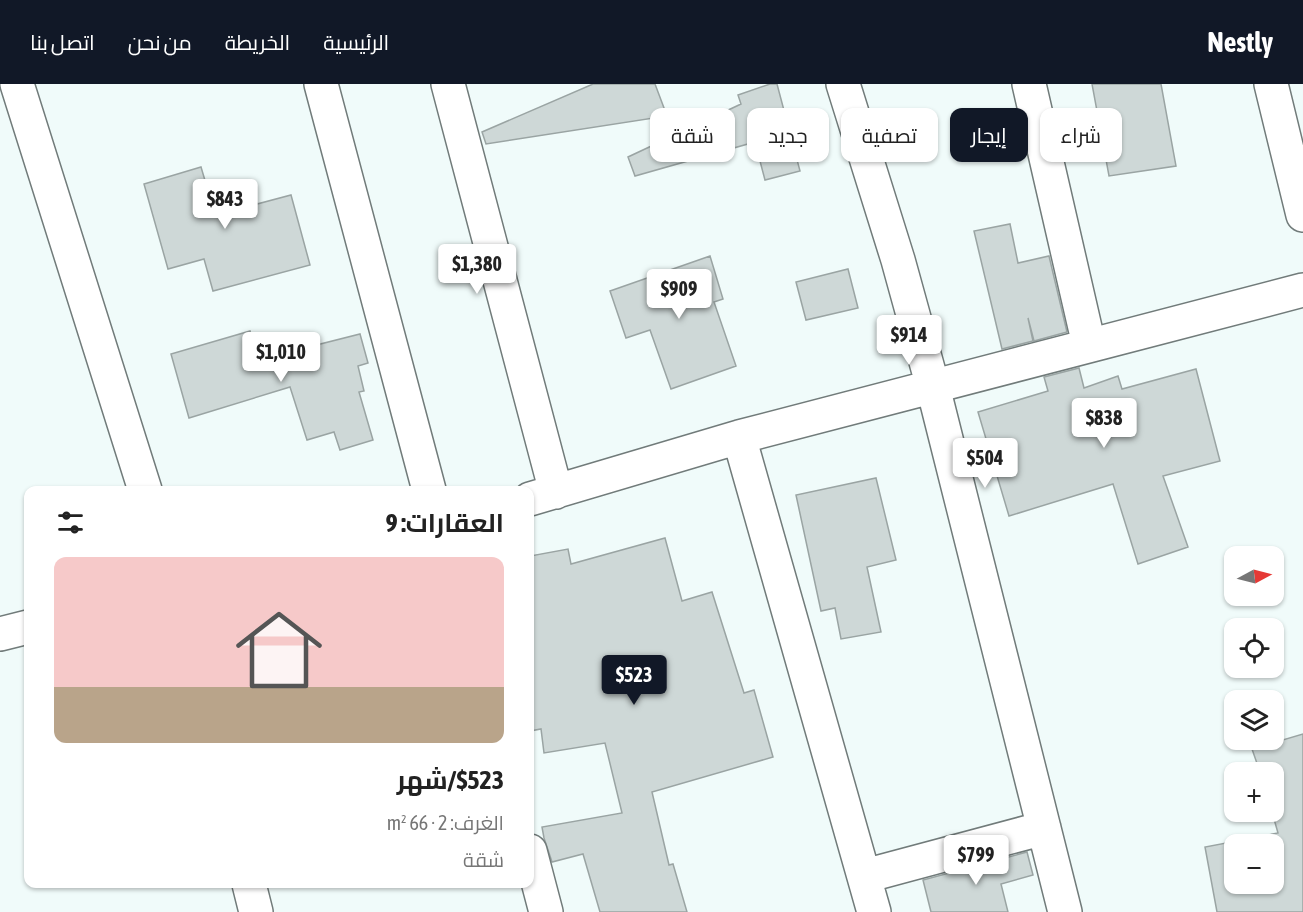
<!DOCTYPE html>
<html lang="ar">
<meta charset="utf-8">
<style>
body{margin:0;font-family:"Asap Condensed",Cairo,sans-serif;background:#f6f6f6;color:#222;direction:rtl;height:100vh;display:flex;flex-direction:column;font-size:22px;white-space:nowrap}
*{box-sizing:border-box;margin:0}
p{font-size:20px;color:#767676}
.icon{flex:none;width:33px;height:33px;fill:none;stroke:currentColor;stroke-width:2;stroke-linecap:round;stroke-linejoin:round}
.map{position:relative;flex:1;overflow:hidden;direction:ltr}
.panel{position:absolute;left:24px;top:402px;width:510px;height:402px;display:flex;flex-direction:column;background:#fff;border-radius:12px;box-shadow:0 2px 4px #0004;direction:rtl}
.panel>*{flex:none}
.hud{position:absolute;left:552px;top:24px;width:570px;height:54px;direction:rtl;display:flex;gap:12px}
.needle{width:39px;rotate:83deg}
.buttons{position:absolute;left:1224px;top:462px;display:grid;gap:12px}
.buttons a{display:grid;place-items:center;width:60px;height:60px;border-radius:12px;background:#fff;box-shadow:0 2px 4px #0004;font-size:30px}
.price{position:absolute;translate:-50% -51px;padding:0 14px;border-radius:6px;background:#fff;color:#222;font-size:20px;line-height:39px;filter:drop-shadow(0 2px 3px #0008)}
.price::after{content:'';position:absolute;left:50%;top:36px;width:18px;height:14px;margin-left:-9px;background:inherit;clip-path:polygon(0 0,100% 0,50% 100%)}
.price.on{background:#111827;color:#fff}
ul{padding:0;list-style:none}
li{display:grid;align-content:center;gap:12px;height:318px;padding:0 30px}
li span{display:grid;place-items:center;height:186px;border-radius:12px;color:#555}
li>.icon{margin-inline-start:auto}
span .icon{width:108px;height:108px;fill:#fffc;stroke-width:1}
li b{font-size:26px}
h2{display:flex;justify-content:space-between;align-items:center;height:72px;padding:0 30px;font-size:26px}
.tag{padding:0 21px;border-radius:12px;background:#fff;box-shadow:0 2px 4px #0004;font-size:21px;line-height:54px}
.tag.on{background:#111827;color:#fff}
header{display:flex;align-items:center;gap:36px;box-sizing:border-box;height:84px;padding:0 30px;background:#111827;color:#fff}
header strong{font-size:28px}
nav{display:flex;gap:33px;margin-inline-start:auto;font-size:21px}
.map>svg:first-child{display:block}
.building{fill:#ced8d7;stroke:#9aa4a3;stroke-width:1.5;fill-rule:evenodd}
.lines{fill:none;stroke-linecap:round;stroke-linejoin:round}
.minor-casing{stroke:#717b7a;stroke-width:36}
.minor{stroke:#fff;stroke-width:33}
</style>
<header>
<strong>Nestly</strong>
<nav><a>الرئيسية</a><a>الخريطة</a><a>من نحن</a><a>اتصل بنا</a></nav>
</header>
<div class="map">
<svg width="1303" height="828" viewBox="0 0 1303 828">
<rect width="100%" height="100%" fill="#f0fbfa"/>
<path class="building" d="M593 0H655L667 32 486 60 482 48Z
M770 0H777L800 87 765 96 755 58 635 92 628 73 741 20 738 11Z
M1092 0H1161L1176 82 1109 92Z
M201 83 209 110 250 97 257 120 291 111 310 181 213 207 204 175 168 185 144 100Z
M1010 140 1018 179 1049 172 1067 248 1034 257 1028 234 1033 257 1002 265 974 147Z
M710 172 723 215 714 218 736 282 671 305 650 246 626 254 610 207Z
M848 185 858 224 806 236 796 198Z
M250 247 257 276 360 250 368 279 358 282 364 307 359 308 373 356 340 366 334 348 307 356 290 303 189 334 171 270Z
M1079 284 1084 304 1118 292 1122 305 1196 285 1220 377 1163 392 1188 463 1138 480 1113 400 1009 432 978 328 1048 307 1044 293Z
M876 394 896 476 867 483 881 548 841 555 835 524 821 527 796 411Z
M665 454 682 517 712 508 744 609 754 606 773 673 652 708 669 781 673 780 687 828H600L583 770 552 778 544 754 542 743 622 729 605 659 544 669 541 645 530 647V472L568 465 571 480Z
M1303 650V828H1217L1205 763 1278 749 1272 728H1274V688H1260L1252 665ZM1234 760H1274V800H1234Z
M1027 768 1033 791 1001 800 1008 828H931L923 796Z"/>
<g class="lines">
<g class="minor-casing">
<path id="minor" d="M17 0 145 406
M321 0 429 406
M448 0 556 408
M843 0 898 176 933 303 1065 828
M1029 0 1089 261
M1271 0 1303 131
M739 353 874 828
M530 415 739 353 1303 206
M0 550 28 543
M530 767 546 828
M865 792 1044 744
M249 800 256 828"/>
</g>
<use href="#minor" class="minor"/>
</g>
</svg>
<div class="buttons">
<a><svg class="needle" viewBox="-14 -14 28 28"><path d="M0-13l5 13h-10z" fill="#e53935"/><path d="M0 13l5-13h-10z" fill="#767676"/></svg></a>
<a><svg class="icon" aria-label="locate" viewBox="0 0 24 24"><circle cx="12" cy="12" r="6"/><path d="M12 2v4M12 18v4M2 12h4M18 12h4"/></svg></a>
<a><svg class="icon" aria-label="layers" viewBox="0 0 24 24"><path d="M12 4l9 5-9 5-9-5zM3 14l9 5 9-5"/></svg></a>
<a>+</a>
<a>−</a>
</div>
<b class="price" style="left:225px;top:146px">$843</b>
<b class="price" style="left:477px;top:211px">$1,380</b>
<b class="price" style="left:679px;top:236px">$909</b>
<b class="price" style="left:909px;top:282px">$914</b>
<b class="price" style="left:281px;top:299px">$1,010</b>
<b class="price" style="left:1104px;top:365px">$838</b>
<b class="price" style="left:985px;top:405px">$504</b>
<b class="price on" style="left:634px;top:622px">$523</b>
<b class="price" style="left:976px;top:802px">$799</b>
<div class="hud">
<a class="tag">شراء</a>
<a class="tag on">إيجار</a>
<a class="tag">تصفية</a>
<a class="tag">جديد</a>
<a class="tag">شقة</a>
</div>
<section class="panel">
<h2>العقارات: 9<svg class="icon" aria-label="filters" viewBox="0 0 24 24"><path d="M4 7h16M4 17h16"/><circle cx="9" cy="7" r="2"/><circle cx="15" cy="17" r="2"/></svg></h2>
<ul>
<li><span style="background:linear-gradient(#f6c9c9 70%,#b9a48a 0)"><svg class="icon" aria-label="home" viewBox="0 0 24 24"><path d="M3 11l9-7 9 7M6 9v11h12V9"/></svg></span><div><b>$523/شهر</b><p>الغرف: 2 · 66 m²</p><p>شقة</p></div></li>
</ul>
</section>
</div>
